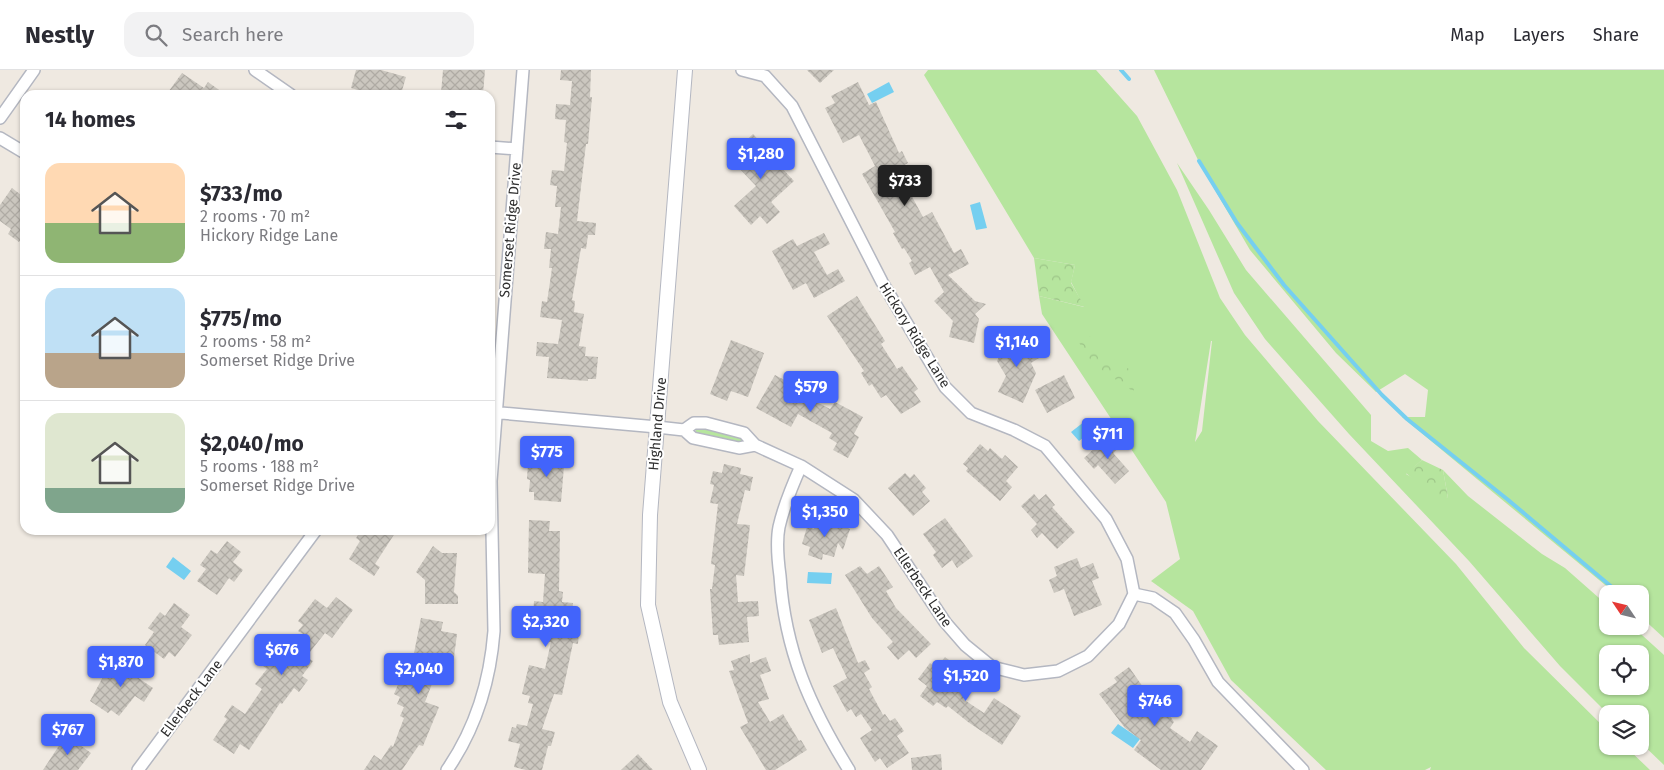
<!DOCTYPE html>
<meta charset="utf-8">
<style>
body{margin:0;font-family:"Fira Sans",sans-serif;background:#f2f2f3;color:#2b2b33;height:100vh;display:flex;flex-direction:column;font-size:19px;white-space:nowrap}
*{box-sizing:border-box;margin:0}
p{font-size:16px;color:#7c7c81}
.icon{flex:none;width:28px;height:28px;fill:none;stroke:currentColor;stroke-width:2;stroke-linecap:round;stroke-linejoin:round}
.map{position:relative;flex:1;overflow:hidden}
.sheet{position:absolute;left:20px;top:20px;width:475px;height:445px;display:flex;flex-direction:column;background:#fff;border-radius:15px;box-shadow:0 1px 4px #0004}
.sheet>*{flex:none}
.needle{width:32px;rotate:305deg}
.tools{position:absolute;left:1599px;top:515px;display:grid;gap:10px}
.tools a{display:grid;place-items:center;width:50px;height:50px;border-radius:10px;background:#fff;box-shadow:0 1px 4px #0004;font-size:25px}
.price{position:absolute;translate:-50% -42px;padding:0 11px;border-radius:5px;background:#4264fb;color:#fff;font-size:16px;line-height:32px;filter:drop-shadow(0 1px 2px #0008)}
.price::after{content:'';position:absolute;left:50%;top:30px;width:15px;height:11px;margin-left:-8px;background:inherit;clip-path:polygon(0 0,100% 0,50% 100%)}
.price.current{background:#222;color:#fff}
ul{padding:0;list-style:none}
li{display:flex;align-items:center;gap:15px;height:125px;padding:0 25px}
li+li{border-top:1px solid #e1e1e2}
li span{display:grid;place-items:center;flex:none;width:140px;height:100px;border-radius:15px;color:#555}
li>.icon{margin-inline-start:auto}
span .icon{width:60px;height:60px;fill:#fffc;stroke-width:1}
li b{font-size:21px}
h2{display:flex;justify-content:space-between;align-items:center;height:60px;padding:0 25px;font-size:21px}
header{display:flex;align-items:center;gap:30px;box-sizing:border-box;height:70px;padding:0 25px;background:#fff;border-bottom:1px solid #e1e1e2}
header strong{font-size:24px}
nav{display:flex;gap:28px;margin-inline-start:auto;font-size:18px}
.search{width:350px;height:45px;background:#f2f2f3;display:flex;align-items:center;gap:12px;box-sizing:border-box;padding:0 18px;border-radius:15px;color:#7c7c81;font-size:19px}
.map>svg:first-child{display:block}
.grass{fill:#b6e59e;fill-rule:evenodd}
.forest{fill:url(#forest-crowns)}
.water{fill:#75cff0}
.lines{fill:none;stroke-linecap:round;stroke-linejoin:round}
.stream{stroke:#75cff0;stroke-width:4}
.building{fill:url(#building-cross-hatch)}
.minor-casing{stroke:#b4b7c1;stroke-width:14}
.tertiary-casing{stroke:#b4b7c1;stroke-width:16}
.minor{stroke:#fff;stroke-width:11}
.tertiary{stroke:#fff;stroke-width:14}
.labels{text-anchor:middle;stroke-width:4;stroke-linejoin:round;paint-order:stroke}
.street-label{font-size:14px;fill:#2e2e2e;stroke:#fff}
</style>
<header>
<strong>Nestly</strong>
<div class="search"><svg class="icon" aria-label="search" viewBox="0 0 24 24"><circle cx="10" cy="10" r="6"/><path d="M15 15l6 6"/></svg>Search here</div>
<nav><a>Map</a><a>Layers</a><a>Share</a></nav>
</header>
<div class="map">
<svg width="1664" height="700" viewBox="0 0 1664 700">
<defs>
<pattern id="forest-crowns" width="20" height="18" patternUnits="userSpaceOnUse" patternTransform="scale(1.25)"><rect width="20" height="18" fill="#b6e59e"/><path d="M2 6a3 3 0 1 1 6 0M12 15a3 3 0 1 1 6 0" fill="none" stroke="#9dc588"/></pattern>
<pattern id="building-cross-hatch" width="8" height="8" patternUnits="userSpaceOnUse" patternTransform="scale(1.25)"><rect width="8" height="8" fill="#cbc7bf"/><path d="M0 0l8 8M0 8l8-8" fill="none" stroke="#afaba4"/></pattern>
</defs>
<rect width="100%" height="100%" fill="#efe9e1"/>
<path class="grass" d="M928 0H1096L1137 46 1177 120 1220 228 1245 265 1318 351 1456 494 1524 578 1607 660 1608 676H1625L1650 700H1430L1431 697 1425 700H1326L1231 610 1193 541 1151 511 1180 489 1166 432 1042 244 1039 226 1084 237 1071 212 1075 195 1034 188 924 5ZM1212 271 1202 361 1195 372 1211 271Z
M1154 0H1664V568L1640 546V524H1616L1402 347H1425L1428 320 1405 304 1376 322 1336 283 1250 180 1201 96Z
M1177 93 1209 140 1246 200 1371 345V371L1388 381 1408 378 1422 390 1406 404 1448 428 1443 400 1468 426 1542 484 1565 498 1607 535 1608 556H1632L1664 585V695L1640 672V644H1608L1560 596 1469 491 1349 364 1265 269 1234 223ZM1608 584H1640V616H1608Z
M696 357 739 365 744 371 741 374 696 364Z"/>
<path class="forest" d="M1034 188 1075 195 1071 213 1085 237 1039 226Z
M1072 262 1091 267 1107 285 1132 301 1134 322 1093 294Z
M1422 390 1443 400 1448 428 1428 423 1406 403Z"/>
<path class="water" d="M889 12 894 22 872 33 867 24Z
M980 132 987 158 976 160 970 135Z
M1089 348 1097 357 1079 371 1071 362Z
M173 487 191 501 184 510 166 497Z
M808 502 832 503 831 514 807 513Z
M1118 654 1140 669 1133 678 1111 663Z"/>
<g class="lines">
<path class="stream" d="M1121 0 1129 9
M1199 91 1237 153 1284 215 1382 325 1407 349 1507 429 1613 518"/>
</g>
<path class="building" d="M356 0H381L406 7 401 24 389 21 388 25H375L351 18Z
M443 0H485L483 24 447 25 441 23Z
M561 0H591L590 27H592L588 74H586L577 151 596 153 595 165H588L586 179 581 178 572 230 575 231 574 242 584 244 579 276 586 277 585 286 598 287 596 309H588V311L547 308 549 287 536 286 537 272 558 274 562 250 540 247 542 231 547 232 552 198H549L551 179H544L546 162 558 164 561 137H555L557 116 550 115 552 100 564 101 567 73 564 72 566 50 555 49 556 34 570 35 572 11 560 10Z
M807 0H834L820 13Z
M182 3 204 18 208 12 226 25H166Z
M858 12 869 35 876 32 899 83 902 81 908 93 897 99 923 147 932 142 954 183 961 179 969 194 948 205 975 231 986 234 975 244 979 249 974 273 949 267 953 251 934 231 944 222 930 197 915 205 909 193 912 191 904 178 902 179 893 163 895 162 862 104 875 96 859 65 843 73 825 38 835 33 831 26Z
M753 64 770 83 779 75 788 84 777 93 794 111 771 132 780 142 767 154 760 146 751 155 734 136 756 116 737 96 740 93 732 84Z
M12 118 25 128V163L19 172 8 164 11 159 0 151V135Z
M824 163 830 174 814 182 827 205 838 199 845 211 814 228 806 213 793 220 772 181 793 169 797 176Z
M857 226 885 271 881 274 897 299 902 296 918 319 914 322 921 332 901 344 886 325 881 328 872 314 869 316 861 303 864 301 827 246Z
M1019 267 1024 276 1030 272 1039 288 1031 293 1036 303 1023 333 998 322 1006 306 997 291 999 287 993 277 1002 272 1007 274Z
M731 270 764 283 748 327 731 321 727 331 710 324Z
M775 305 809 323 807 327 830 339 835 332 863 347 854 364 859 367 848 388 833 380 837 373 829 368 832 363 798 344 791 357 756 338Z
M1064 305 1075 328 1047 343 1035 320Z
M1109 365 1120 377 1113 383 1129 401 1115 414 1098 395 1094 399 1084 388Z
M980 374 988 381 990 378 1002 389 1005 385 1018 397 1006 411 1012 417 1000 431 966 401 968 398 963 394Z
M545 382 565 384 561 432 534 430V422H529L530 410 527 409 528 392 544 394Z
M724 394 741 398 740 404 753 407 750 421 745 420 737 454 750 455 744 506 736 505 738 532 758 531 759 546 747 547 749 572 719 575 718 565H713L710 519H712L715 495 711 494 718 434 710 433 714 415 710 414 713 401 722 403Z
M905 403 910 408 914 404 926 418 922 422 930 431 913 446 888 418Z
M1034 424 1039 430 1046 424 1055 435 1052 437 1075 462 1057 479 1042 463 1037 468 1031 460 1037 454 1021 436Z
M818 445 832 449 831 453 850 459 843 480 838 473 834 487 823 484 822 490 808 485 810 477 802 474 807 457 814 459Z
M945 448 973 486 957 498 952 490 942 498 933 485 936 482 923 464Z
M529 450 550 451 549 461H560L559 521 563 522 562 532 573 533 572 544H580L578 574 573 573 562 625 554 624 542 659 555 662 551 676H548L542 700H526L514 697 520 674 508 671 512 657 516 658 517 654 527 656 533 634 528 633 530 626 522 624 529 595 545 599 551 572H547L549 547 533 546 534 531 543 532 545 504 528 503Z
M361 460H397L375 494 380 497 374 506 349 489 360 471 356 468Z
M227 471 241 482 233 492 243 500 234 512 229 508 217 525 197 511 206 499 200 495 211 480 217 484Z
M433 476 442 483H457L454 522 458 526V534H425V510L416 502Z
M1077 488 1081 498 1093 493 1099 508 1092 511 1102 535 1074 546 1064 519 1054 523 1049 510 1057 506 1054 497Z
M860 496 867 504 879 496 893 517 886 521 896 538 931 574 916 588 909 580 898 590 887 577 893 572 872 548 845 505Z
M336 527 353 540 332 568 325 563 306 587 313 591 302 606 308 610 299 622 294 618 282 634 280 633 249 680 240 674 234 684 213 670 227 649 224 647 232 635 245 644 262 619 255 614 267 599 262 595 273 581 284 589 303 564 298 561 303 555 298 551 315 529 327 538Z
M174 533 190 545 181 557 192 565 175 587 169 582 164 589 145 575 154 562 148 558 160 542 165 546Z
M836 538 858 593 865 590 870 599 864 603 872 617 869 619 883 645 885 644 890 651 895 648 904 661 897 666 909 683 887 698 880 688 875 692 860 668 872 660 861 644 856 647 851 639 847 642 833 616 847 608 833 578 822 583 809 550Z
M421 548 443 552 441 561 457 564 451 610 435 606 425 632 439 637 423 676 419 675 402 700H364L374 685 381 690 391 675 393 677 404 648 400 646 404 637 397 634 400 627 394 624 400 610 416 616 422 589 413 588Z
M750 584V593L766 587 771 601 760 605 769 629 758 632 770 652 783 644 799 671 801 670 807 680 775 700H766L740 657 748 653 729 601 734 600 731 591Z
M122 586 142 600 137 607 153 618 144 632 135 626 119 646 111 640 108 643 90 631 104 605 108 607Z
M945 587 958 597 952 604 969 622 963 629 984 643 994 628 1021 646 1002 675 968 652 948 636 946 638 937 632 933 636 920 626 927 616 918 609 930 593 936 598Z
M1129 597 1150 627 1163 636 1174 652 1170 658 1190 672 1197 661 1218 676 1201 700H1161L1134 680 1141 670 1125 658 1099 624 1117 612 1114 608Z
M66 665 91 683 78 700H43Z
M638 684 653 700H621Z
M941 684 942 700H912L911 688Z"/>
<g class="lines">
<g class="minor-casing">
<path id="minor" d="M255 0 291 25
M742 0 765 6 792 36 882 212 945 317 971 343 1014 360 1045 376 1106 449 1127 489 1134 524
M0 48 34 0
M0 68 25 83
M490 77 517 79
M490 342 657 357 684 360 693 368 739 378 755 375
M684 360 694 353H706L744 363 755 375 801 396 854 430 887 465 945 552 965 575 992 597 1024 605 1058 601 1088 586 1119 554 1134 524
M801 396C792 416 784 435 779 457 776 472 778 491 780 506 785 581 810 637 849 700
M1134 524 1153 528 1175 543 1194 570 1218 612 1303 700
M138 700 316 460
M447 700C476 658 490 613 494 561L491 411 523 0"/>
</g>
<g class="tertiary-casing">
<path id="tertiary" d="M685 0 650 445 648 535 670 632 699 700"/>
</g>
<use href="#minor" class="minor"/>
<use href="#tertiary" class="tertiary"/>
</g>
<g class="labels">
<g class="street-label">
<text transform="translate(510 160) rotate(-85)" y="5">Somerset Ridge Drive</text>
<text transform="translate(915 265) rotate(58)" y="5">Hickory Ridge Lane</text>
<text transform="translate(657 354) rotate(-85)" y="5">Highland Drive</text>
<text transform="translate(923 517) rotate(56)" y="5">Ellerbeck Lane</text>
<text transform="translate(191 628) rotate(-53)" y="5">Ellerbeck Lane</text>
</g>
</g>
</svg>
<div class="tools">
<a><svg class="needle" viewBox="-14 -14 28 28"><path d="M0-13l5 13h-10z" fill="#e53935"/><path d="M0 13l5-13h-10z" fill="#7c7c81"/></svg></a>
<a><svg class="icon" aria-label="locate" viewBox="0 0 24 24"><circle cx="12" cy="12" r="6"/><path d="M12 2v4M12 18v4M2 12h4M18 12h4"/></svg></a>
<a><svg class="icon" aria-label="layers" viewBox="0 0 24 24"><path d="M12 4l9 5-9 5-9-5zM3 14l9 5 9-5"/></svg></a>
</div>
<b class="price" style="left:761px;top:110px">$1,280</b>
<b class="price current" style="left:905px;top:137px">$733</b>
<b class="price" style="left:1017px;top:298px">$1,140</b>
<b class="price" style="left:811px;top:343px">$579</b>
<b class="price" style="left:1108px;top:390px">$711</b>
<b class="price" style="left:547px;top:408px">$775</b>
<b class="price" style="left:825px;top:468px">$1,350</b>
<b class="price" style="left:546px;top:578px">$2,320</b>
<b class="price" style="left:282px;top:606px">$676</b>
<b class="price" style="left:121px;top:618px">$1,870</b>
<b class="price" style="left:419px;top:625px">$2,040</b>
<b class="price" style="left:966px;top:632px">$1,520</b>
<b class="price" style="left:1155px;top:657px">$746</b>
<b class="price" style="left:68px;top:686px">$767</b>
<section class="sheet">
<h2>14 homes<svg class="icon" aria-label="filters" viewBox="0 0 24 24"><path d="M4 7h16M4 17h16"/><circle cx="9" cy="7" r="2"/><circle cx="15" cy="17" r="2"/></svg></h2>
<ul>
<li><span style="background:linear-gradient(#ffd9b3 60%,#8fb573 0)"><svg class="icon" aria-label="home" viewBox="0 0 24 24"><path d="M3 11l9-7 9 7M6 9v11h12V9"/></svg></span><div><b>$733/mo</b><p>2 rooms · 70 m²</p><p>Hickory Ridge Lane</p></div></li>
<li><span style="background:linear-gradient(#bfe0f5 65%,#b9a48a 0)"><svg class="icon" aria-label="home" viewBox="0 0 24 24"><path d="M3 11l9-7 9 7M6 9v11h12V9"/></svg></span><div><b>$775/mo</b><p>2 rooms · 58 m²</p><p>Somerset Ridge Drive</p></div></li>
<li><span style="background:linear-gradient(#dfe7d0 75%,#7fa58c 0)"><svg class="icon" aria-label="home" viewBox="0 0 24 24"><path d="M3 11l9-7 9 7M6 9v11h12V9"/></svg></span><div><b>$2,040/mo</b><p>5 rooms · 188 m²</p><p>Somerset Ridge Drive</p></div></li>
</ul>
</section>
</div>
